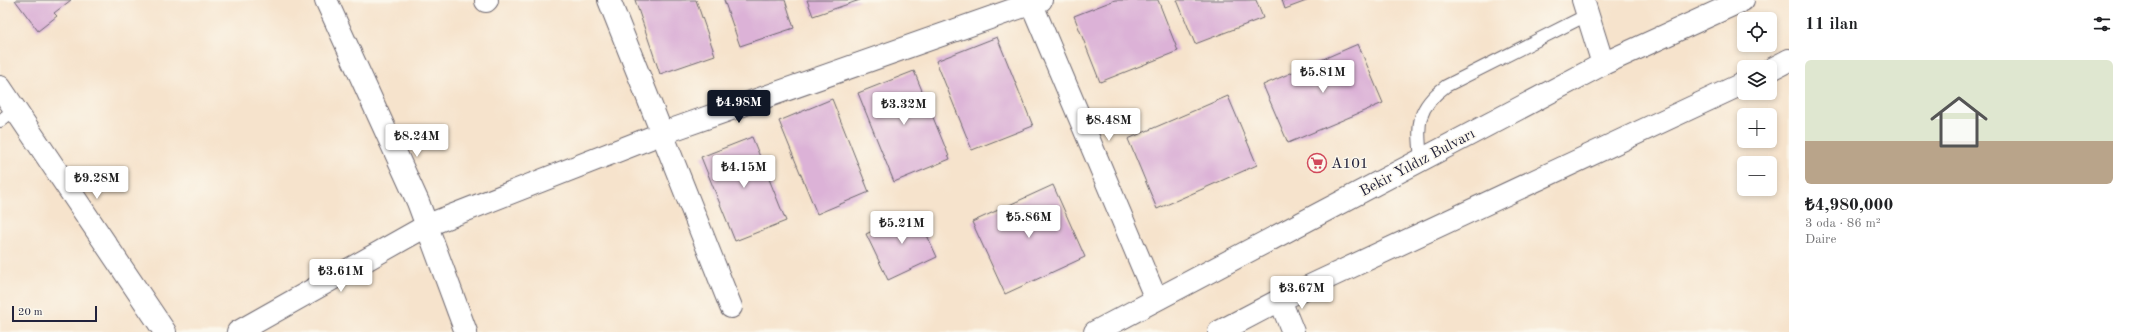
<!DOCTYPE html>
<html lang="tr">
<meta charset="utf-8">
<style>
body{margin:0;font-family:"Old Standard TT",serif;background:#f6f6f6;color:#202124;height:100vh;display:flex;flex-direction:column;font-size:15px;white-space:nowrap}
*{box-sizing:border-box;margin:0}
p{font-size:13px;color:#757577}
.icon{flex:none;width:22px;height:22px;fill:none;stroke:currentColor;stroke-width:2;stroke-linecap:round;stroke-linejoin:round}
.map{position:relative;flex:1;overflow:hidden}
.panel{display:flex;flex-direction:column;background:#fff;width:340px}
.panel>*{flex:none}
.controls{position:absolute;left:1737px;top:12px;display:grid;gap:8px}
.controls a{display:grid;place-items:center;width:40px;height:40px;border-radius:6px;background:#fff;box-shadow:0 2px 6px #0003;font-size:20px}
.scale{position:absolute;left:12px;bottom:10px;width:85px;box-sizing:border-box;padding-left:4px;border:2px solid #22223b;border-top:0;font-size:11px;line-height:14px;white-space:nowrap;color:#22223b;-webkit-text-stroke:3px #fbf7ec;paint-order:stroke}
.price{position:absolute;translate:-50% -34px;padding:0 9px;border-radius:4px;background:#fff;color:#222;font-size:13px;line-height:26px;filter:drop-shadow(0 1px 2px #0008)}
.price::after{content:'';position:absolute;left:50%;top:24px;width:12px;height:9px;margin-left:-6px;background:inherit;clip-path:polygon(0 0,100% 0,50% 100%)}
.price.active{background:#111827;color:#fff}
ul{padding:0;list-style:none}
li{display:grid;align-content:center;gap:8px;height:212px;padding:0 16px}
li+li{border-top:1px solid #e0e0e0}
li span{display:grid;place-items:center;height:124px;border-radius:6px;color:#555}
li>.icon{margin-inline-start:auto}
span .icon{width:72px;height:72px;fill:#fffc;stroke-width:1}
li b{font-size:17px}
h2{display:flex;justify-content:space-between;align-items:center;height:48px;padding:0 16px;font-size:17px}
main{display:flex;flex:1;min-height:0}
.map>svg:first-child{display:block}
.building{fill:#dcb2d7}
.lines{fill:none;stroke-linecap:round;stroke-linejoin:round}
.service-casing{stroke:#6c666e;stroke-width:14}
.minor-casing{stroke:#6c666e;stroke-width:24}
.primary-casing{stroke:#6c666e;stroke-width:24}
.service{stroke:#fff;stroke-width:12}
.minor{stroke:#fff;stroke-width:22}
.primary{stroke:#fff;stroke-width:22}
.labels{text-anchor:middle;stroke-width:3;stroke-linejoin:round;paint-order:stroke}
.street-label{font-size:15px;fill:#22223b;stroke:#fbf7ec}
.poi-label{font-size:15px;fill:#22223b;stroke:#fbf7ec;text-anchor:start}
</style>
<main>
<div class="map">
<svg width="1789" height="332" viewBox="0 0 1789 332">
<rect width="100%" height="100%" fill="#fbf7ec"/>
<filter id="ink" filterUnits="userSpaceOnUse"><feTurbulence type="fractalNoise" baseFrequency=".025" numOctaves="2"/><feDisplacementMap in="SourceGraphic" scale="8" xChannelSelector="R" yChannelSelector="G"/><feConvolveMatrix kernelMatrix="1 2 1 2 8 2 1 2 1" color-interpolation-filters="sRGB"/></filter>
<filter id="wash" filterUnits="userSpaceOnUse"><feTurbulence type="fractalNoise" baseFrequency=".012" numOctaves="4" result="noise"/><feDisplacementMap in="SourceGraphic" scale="16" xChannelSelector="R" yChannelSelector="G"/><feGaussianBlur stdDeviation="0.9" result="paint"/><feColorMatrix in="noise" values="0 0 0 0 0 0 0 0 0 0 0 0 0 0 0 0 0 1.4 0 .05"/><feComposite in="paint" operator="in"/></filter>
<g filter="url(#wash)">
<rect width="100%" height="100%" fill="#f6e3cc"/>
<g id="blocks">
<path class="building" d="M15 0H71L54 13 57 16 38 31Z
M635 0H696L715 55 660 74Z
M724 0H785L794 28 740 46Z
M807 0H860L813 16Z
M1115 0H1158L1178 51 1100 82 1074 16Z
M1177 0H1256L1263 18 1195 44Z
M1282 0H1309L1285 9Z
M997 37 1033 126 972 150 936 61Z
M1358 44 1383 103 1288 143 1263 85Z
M914 71 950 159 894 182 858 93Z
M1228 96 1257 165 1157 209 1128 139Z
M832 99 869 192 817 214 779 121Z
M752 137 786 221 735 241 701 157Z
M1053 185 1085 257 1005 294 972 222Z
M916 211 937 257 888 280 866 234Z"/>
</g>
</g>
<g filter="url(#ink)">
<use href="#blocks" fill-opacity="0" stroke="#6c666e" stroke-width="1"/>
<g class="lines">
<g class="service-casing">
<path id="service" d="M0 121 15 109
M1421 160C1418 125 1415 109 1446 86L1587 15"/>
</g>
<g class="minor-casing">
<path id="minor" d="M326 0 418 202 466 332
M609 0 731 307
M1030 0 1156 299
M1583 0 1603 64
M486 1 487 0
M0 87 165 332
M1280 300 1293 332
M238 332 428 225 663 133 1041 0"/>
</g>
<g class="primary-casing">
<path id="primary" d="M1770 70 1789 60
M1095 332 1603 64 1743 0
M1219 332 1280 300 1744 83"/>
</g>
<use href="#service" class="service"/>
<use href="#minor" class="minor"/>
<use href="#primary" class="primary"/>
</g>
</g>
<defs>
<g id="supermarket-ring" transform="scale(1)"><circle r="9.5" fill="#fbf7ec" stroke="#d1495b" stroke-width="1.5"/><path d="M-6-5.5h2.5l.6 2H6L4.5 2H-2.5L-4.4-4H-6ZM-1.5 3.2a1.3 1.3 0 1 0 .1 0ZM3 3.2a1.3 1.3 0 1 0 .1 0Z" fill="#d1495b"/></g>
</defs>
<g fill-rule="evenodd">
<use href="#supermarket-ring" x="1317" y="163"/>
</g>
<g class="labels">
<g class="street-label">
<text transform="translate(1417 162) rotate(-28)" y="5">Bekir Yıldız Bulvarı</text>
</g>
<g class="poi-label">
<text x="1331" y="168">A101</text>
</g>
</g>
</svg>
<div class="controls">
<a><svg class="icon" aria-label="locate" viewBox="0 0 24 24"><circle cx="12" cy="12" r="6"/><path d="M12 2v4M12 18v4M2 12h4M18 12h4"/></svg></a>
<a><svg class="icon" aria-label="layers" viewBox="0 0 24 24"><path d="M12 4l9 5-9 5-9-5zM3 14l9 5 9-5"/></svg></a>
<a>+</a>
<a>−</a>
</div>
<div class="scale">20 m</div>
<b class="price" style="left:1323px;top:94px">₺5.81M</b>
<b class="price active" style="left:739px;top:124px">₺4.98M</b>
<b class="price" style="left:904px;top:126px">₺3.32M</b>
<b class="price" style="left:1109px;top:142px">₺8.48M</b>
<b class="price" style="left:417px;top:158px">₺8.24M</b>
<b class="price" style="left:744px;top:189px">₺4.15M</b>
<b class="price" style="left:97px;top:200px">₺9.28M</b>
<b class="price" style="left:1029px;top:239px">₺5.86M</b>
<b class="price" style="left:902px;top:245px">₺5.21M</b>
<b class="price" style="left:341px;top:293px">₺3.61M</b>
<b class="price" style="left:1302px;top:310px">₺3.67M</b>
</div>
<section class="panel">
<h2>11 ilan<svg class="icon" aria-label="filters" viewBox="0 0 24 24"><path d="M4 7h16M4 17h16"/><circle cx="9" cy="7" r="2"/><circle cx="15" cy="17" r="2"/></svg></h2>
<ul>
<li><span style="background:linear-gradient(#dfe7d0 65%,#b9a48a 0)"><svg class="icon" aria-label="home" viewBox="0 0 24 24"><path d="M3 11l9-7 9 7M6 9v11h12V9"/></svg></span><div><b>₺4,980,000</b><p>3 oda · 86 m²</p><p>Daire</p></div></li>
</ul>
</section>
</main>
